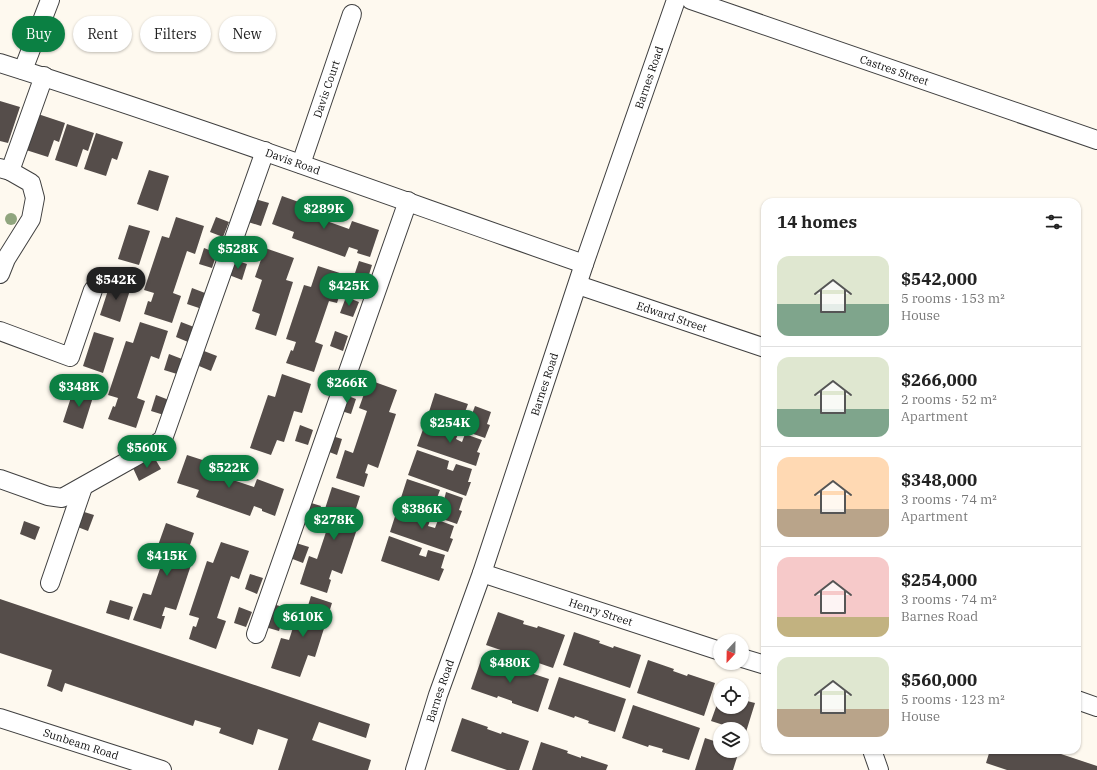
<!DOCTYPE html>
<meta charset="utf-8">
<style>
body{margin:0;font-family:"IBM Plex Serif",serif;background:#f6f6f6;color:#222;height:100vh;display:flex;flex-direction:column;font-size:15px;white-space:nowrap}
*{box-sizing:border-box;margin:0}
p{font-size:13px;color:#767676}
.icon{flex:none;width:22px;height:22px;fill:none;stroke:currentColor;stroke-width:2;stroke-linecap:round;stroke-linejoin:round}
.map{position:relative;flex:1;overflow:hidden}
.details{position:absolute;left:761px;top:198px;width:320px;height:556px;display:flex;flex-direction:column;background:#fff;border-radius:12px;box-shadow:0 1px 3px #0004}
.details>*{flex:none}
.banner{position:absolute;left:12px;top:16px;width:380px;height:36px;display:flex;gap:8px}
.needle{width:26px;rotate:202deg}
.fabs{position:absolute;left:713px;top:634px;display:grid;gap:8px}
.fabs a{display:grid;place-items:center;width:36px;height:36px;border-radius:50%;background:#fff;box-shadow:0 1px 3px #0004;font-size:20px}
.price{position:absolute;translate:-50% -34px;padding:0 9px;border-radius:14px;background:#0b8043;color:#fff;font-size:13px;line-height:26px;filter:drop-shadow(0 1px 2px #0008)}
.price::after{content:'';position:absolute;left:50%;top:24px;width:12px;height:9px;margin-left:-6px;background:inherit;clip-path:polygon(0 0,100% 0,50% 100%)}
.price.on{background:#222;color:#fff}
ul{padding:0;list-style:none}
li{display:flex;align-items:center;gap:12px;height:100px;padding:0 16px}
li+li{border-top:1px solid #e0e0e0}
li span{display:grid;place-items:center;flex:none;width:112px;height:80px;border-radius:12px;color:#555}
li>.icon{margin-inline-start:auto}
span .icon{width:48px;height:48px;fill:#fffc;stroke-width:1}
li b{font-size:17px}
h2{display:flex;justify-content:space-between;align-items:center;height:48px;padding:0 16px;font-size:17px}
.tag{padding:0 14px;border-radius:18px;background:#fff;box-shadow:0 1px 3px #0004;font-size:14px;line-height:36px}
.tag.on{background:#0b8043;color:#fff}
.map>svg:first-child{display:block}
.building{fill:#554d4a}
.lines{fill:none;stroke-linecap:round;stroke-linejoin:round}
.minor-casing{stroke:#404040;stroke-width:20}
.minor{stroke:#fff;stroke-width:18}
.tree{fill:#90a57e}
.labels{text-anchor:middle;stroke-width:4;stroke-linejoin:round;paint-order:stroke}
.street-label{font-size:11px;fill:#0d0d0d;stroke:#fff}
</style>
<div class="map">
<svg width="1097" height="770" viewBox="0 0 1097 770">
<rect width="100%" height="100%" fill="#fef9ef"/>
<path class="building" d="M0 101 20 107 8 143 0 141Z
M38 114 65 123 59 142 54 140 48 157 26 150Z
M67 124 94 133 88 151 83 149 77 167 55 160Z
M96 133 123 142 117 160 112 158 106 176 84 169Z
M149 170 169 176 158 211 137 204Z
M282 196 310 206 307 214 349 229 352 221 379 230 370 257 357 253 358 250 349 247 345 257 292 238 294 232 272 224Z
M255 199 269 203 261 226 248 222Z
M176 217 204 226 195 254 187 251 173 293 181 296 172 323 144 314 148 301 151 302 154 293 144 290 162 236 169 238Z
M216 217 229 222 223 237 210 232Z
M129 225 150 231 139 265 118 259Z
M204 248 217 253 212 268 199 264Z
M265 248 294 258 286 280 293 282 276 336 255 329 260 314 252 311 262 280 255 277Z
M235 260 247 264 242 280 229 275Z
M359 261 372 265 367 281 354 276Z
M318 266 346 275 337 303 329 301 315 342 323 345 314 372 286 363 291 350 293 351 296 342 286 339 304 285 311 287Z
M111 281 131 287 120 322 100 315Z
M192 288 205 293 199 308 187 304Z
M346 297 359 302 353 317 340 313Z
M140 322 168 331 159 359 151 356 137 398 145 401 136 428 108 419 113 406 115 407 118 398 108 395 126 341 133 343Z
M181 322 194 327 188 342 176 337Z
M335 331 348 336 343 351 330 346Z
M94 332 114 338 103 373 83 366Z
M204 351 217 356 211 371 199 366Z
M169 354 182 359 177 374 164 370Z
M282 374 311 384 302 413 294 411 284 442 277 440 271 455 250 448 268 395 275 397Z
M369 380 397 390 389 412 396 414 378 468 368 464 365 473 368 474 364 487 336 478 345 450 353 453 367 411 359 408Z
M74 388 94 394 83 429 63 422Z
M435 393 468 404 465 412 472 414 475 406 491 412 487 424 490 425 485 438 427 418Z
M343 394 356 399 351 414 338 410Z
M156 395 169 400 164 415 151 411Z
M426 421 459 432 456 439 462 442 465 434 482 440 477 452 480 453 476 466 417 446Z
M300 425 313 430 308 445 295 441Z
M329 435 342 439 337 455 324 450Z
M417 450 449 461 447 469 453 471 456 464 472 469 468 482H471L466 496 408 475Z
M187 455 215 464 212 473 254 487 257 479 284 489 275 516 262 511V509L254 506 250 516 196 497 199 490 177 483Z
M154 457 161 469 139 481 133 468Z
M407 479 440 490 437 498 444 500 446 492 463 498 459 510 462 511 457 524 399 504Z
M332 487 360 496 353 518 360 520 342 574 332 570 329 579 331 580 327 593 300 584 309 556 317 559 331 517 323 515Z
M308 502 321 506 315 522 303 517Z
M398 507 431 518 428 526 435 528 438 520 454 526 450 538 453 539 448 552 390 532Z
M81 511 94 515 88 531 75 526Z
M24 521 40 527 35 540 20 534Z
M166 523 194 533 187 554 194 556 176 610 165 607 162 616H165L161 629 133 620 143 593 151 595 165 554 156 551Z
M389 536 422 548 419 555 426 557 428 550 445 555 441 568 444 569 439 581 381 561Z
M221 542 249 551 239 579 231 576 217 618 226 621 216 649 189 639 193 626 196 627 199 618 189 615 207 561 213 563Z
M296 543 309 547 303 563 290 558Z
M250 574 263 578 257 594 245 589Z
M311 596 332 603 315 657 308 655 300 677 271 668 281 638 289 640 299 609 306 612Z
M0 599 370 724 366 738 319 722 312 740 371 760 368 770H278L288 739 258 729 253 745 219 733 221 728 195 720 193 726 65 683 62 692 47 686 52 670 0 653Z
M110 600 133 607 129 620 106 613Z
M273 604 286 608 279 631 265 627Z
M239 607 252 612 246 627 234 623Z
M498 612 524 621 523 624 537 628 538 626 565 635 553 668 486 645Z
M574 632 600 641 599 643 613 648 614 646 641 655 630 688 563 665Z
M482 657 549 679 538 712 512 703V701L498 696 497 698 471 689Z
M648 660 674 669 673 671 687 676 688 674 715 683 704 716 637 693Z
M559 677 626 699 615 732 588 723 589 721 575 716 574 718 548 709Z
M742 694 749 697 747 701 755 703 746 732 742 731V729H736L711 721 720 696V707H742Z
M633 705 700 728 689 760 662 752 663 749 649 745 648 747 622 738Z
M462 718 488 727 487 729 501 734 502 732 529 741 519 770H507L451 751Z
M705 738 720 743V751H739L733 770H695Z
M541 742 568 751 567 753 581 758V756L608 765 606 770H532Z
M990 750H1049L1097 766V770H1007L986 763Z"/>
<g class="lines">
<g class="minor-casing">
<g id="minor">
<path id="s1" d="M691 0 1097 140"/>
<path id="s2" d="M0 63C196 125 389 196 584 264"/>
<path d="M23 70 50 0"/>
<path id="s3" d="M301 164 352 14"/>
<path d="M0 168 10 171 44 76"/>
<path d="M0 274 6 259 31 219 35 198 31 183 10 171"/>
<path id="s4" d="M578 285 765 348"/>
<path d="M0 331 70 357 93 290"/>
<path d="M0 479 48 496 62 498 151 448 163 439 265 151"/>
<path id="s5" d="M482 573 720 651"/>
<path d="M50 583 83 487"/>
<path d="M256 634 408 201"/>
<path d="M742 658 765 665"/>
<path d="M1077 700 1097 707"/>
<path id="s6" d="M0 718 162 770"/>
<path d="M872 750 879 770"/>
<path id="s7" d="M415 770 438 695 482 573 584 264 676 0"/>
</g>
</g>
<use href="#minor" class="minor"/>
</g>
<circle class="tree" cx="11" cy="219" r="6"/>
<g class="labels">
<g class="street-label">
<text dy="4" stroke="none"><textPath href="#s1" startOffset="215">Castres Street</textPath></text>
<text dy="4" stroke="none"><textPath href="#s7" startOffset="731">Barnes Road</textPath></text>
<text dy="4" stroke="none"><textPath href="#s3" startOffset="79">Davis Court</textPath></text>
<text dy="4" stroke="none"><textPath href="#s2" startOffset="309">Davis Road</textPath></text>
<text dy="4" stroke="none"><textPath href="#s4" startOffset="99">Edward Street</textPath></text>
<text dy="4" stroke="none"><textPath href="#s7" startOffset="407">Barnes Road</textPath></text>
<text dy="4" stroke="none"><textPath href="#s5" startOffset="125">Henry Street</textPath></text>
<text dy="4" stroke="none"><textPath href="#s7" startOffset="83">Barnes Road</textPath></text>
<text dy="4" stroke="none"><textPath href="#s6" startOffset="85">Sunbeam Road</textPath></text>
</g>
</g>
</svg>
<div class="fabs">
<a><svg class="needle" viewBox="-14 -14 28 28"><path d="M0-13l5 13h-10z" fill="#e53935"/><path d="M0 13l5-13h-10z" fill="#767676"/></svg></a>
<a><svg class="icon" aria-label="locate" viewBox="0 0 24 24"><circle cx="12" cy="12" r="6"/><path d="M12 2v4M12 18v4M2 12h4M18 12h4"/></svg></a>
<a><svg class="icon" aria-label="layers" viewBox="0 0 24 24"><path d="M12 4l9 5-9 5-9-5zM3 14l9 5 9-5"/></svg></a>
</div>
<b class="price" style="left:324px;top:230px">$289K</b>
<b class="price" style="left:238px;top:270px">$528K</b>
<b class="price on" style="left:116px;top:301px">$542K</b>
<b class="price" style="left:349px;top:307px">$425K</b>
<b class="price" style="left:347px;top:404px">$266K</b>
<b class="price" style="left:79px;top:408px">$348K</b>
<b class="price" style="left:450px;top:444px">$254K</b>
<b class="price" style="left:147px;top:469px">$560K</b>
<b class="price" style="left:229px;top:489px">$522K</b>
<b class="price" style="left:422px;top:530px">$386K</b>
<b class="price" style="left:334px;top:541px">$278K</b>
<b class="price" style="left:167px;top:577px">$415K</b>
<b class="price" style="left:303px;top:638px">$610K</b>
<b class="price" style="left:510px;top:684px">$480K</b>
<div class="banner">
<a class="tag on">Buy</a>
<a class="tag">Rent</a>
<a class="tag">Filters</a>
<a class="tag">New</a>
</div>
<section class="details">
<h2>14 homes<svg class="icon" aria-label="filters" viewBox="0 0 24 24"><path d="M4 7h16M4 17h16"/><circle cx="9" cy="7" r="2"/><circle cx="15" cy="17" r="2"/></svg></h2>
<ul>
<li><span style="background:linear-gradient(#dfe7d0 60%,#7fa58c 0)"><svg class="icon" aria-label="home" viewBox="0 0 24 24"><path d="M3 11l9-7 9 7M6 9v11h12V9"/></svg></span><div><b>$542,000</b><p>5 rooms · 153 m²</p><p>House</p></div></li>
<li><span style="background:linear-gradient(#dfe7d0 65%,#7fa58c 0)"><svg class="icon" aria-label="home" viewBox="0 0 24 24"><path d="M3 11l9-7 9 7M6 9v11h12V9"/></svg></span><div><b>$266,000</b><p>2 rooms · 52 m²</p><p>Apartment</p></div></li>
<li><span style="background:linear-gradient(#ffd9b3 65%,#b9a48a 0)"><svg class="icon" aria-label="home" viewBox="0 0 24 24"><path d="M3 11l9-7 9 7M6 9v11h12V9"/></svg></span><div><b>$348,000</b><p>3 rooms · 74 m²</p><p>Apartment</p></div></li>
<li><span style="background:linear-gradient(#f6c9c9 75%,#c2b280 0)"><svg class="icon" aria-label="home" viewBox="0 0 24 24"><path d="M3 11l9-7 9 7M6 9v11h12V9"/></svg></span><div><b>$254,000</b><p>3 rooms · 74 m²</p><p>Barnes Road</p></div></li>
<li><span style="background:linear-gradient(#dfe7d0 65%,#b9a48a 0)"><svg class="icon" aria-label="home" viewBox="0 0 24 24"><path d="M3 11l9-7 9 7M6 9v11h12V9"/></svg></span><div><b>$560,000</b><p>5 rooms · 123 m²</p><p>House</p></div></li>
</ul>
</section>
</div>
